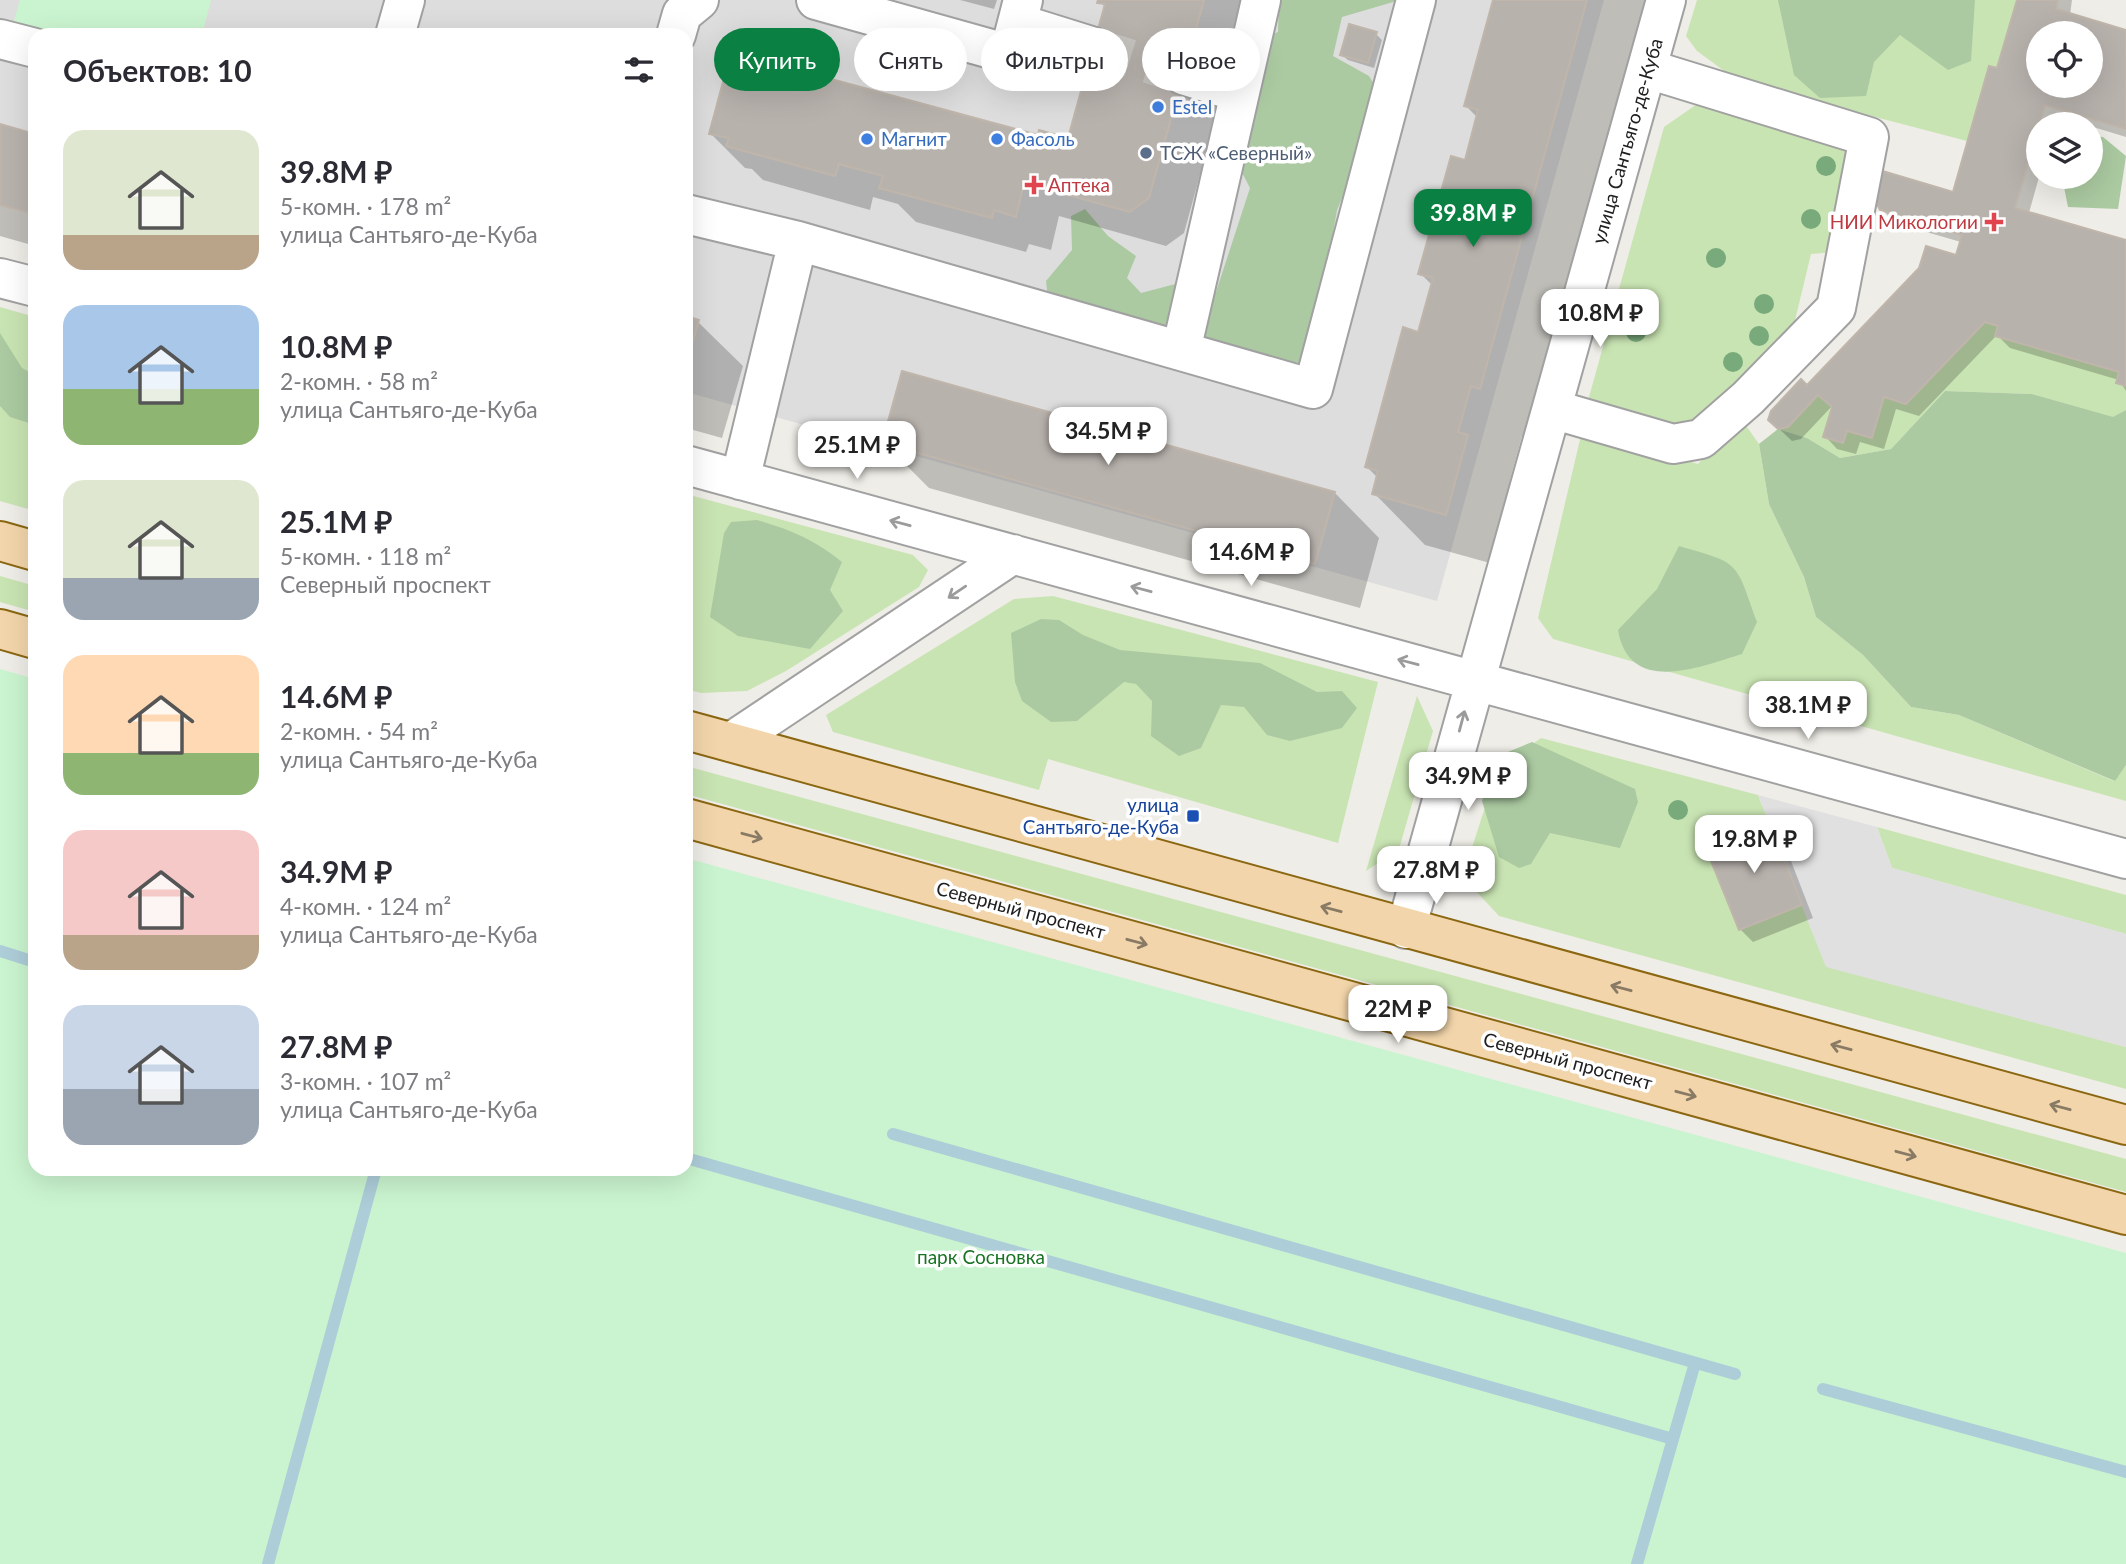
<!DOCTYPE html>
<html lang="ru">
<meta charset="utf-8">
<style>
body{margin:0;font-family:Lato,sans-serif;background:#f2f2f3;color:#2b2b33;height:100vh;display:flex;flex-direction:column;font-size:26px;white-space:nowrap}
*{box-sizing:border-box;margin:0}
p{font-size:23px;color:#7c7c81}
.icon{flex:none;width:38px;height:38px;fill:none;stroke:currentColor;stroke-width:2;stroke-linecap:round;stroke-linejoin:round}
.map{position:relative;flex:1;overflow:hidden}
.panel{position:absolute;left:28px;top:28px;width:665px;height:1148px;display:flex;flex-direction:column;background:#fff;border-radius:21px;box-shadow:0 7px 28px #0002}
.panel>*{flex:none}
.top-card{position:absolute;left:714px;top:28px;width:665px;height:63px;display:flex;gap:14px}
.controls{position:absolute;left:2026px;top:21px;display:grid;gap:14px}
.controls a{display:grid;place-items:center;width:77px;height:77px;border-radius:50%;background:#fff;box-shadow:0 7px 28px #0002;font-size:35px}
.price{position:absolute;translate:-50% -60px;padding:0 16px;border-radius:14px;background:#fff;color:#222;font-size:23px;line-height:46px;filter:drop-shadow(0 2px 4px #0008)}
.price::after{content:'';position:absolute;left:50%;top:42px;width:21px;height:16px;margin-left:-10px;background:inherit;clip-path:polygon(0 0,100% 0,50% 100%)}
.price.current{background:#0b8043;color:#fff}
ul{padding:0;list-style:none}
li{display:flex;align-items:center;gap:21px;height:175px;padding:0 35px}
li span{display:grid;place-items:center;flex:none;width:196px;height:140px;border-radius:21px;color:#555}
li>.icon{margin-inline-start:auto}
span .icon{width:84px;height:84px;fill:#fffc;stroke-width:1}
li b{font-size:30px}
h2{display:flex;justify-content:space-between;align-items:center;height:84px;padding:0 35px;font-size:30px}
.tag{padding:0 24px;border-radius:32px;background:#fff;box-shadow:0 7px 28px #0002;font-size:24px;line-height:63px}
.tag.current{background:#0b8043;color:#fff}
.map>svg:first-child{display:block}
.residential{fill:#dedddd}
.grass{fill:#c9e4b3}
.forest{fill:#abcaa1}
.park{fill:#caf4cf}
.parking{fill:#e0e0e0}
.shadow{fill:#0003;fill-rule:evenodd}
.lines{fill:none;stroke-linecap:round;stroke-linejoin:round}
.stream{stroke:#adcdd8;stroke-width:12}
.building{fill:#b8b2ad;stroke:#bfb5ab;stroke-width:2;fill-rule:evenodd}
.minor-tunnel{stroke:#c6c4bf;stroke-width:38;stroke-dasharray:38 19;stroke-linecap:butt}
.minor-casing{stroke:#a1a1a1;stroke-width:42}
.major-casing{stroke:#8b6711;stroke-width:42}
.minor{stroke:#fff;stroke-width:38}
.major{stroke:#f2d5aa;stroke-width:38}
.tree{fill:#79aa7b}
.oneway{stroke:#9b9b9b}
.oneway2{stroke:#897a65}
.shop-dot{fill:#3f7fe0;stroke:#fff;stroke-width:2.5}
.service-dot{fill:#5c6f8a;stroke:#fff;stroke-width:2.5}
.health-dot{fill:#e0444e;stroke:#fff;stroke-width:2.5}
.transit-dot{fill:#1a4fb4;stroke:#fff;stroke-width:2.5}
.labels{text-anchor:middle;stroke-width:7;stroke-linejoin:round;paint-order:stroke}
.shop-label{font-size:19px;fill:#366cbe;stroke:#fff;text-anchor:start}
.street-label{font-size:19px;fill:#202020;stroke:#fff}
.service-label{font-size:19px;fill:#4e5e75;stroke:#fff;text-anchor:start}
.health-label{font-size:19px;fill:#be3a42;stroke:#fff;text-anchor:start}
.transit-label{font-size:19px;fill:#164399;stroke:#fff;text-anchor:end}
.park-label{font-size:19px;fill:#187423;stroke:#fff}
</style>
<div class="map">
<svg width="2126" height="1564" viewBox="0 0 2126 1564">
<rect width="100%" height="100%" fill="#efede7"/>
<path class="residential" d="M0 0H1604L1437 601 686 392V35H35V210L0 200Z"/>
<path class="grass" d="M1697 0H2017L1997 68 1989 67 1967 141 1738 81 1697 51 1686 36Z
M1700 102 1851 141 1835 252 1811 254 1791 337 1700 420 1678 427 1592 406 1589 397 1664 127Z
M0 307 35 317V511L0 501Z
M1985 322 1998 326 1995 336 2119 372 2116 383 2126 386V410L2113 418 2032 394 1945 391 1891 449 1840 458 1807 438 1778 429 1788 426 1818 395 1832 407 1823 437 1843 443 1847 431 1884 397 1906 404Z
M1740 417 1759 444 1769 504 1804 577 1816 617 1863 655 1911 707 1959 715 2114 781 2126 765V801L1553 639 1538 618 1582 431 1698 464Z
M686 494 913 555 928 570 919 587 786 671 747 691 701 693 686 689Z
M0 576 35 586V612L0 602Z
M1053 596 1378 682 1338 843 1048 759 1039 790 833 732 826 715 1014 599Z
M1417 696 1433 731 1399 849 1366 871Z
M1541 738 1758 795 1826 966 2126 1047V1089L1499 916 1474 889 1468 860 1497 770Z
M686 766 2126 1159V1192L686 794Z
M1877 827 2126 895V934L1892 868Z"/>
<path class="forest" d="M1279 0H1400L1342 17 1333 56 1369 76 1383 99 1337 210 1314 343 1300 363 1074 320 1049 307 1046 281 1072 250 1071 216 1085 209 1108 236 1136 256 1127 278 1141 293 1187 281 1216 292 1250 188 1236 161 1254 42 1278 32Z
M1778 0H1975L1971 61 1948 70 1900 35 1874 62 1866 96 1820 98 1794 75Z
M2091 136 2103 137 2126 156 2118 209 2068 207 2062 177H2091Z
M0 333 22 368 35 375V423L32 424 10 417 0 406Z
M1945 391 2032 394 2113 417 2126 410V765L2115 781 1959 715 1911 707 1863 655 1816 617 1804 577 1769 504 1759 444 1778 429 1807 438 1840 458 1891 449Z
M757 520C789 529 816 540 842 562L830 590 843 611 810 649 738 636 710 617 724 533 731 522Z
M1679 546C1742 564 1735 561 1757 622L1742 654C1700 667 1629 696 1618 630L1657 589Z
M1041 619 1059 620 1083 635 1120 650 1260 663 1317 692 1342 691 1357 708 1342 728 1290 741 1267 735 1244 707 1221 705 1201 748 1179 756 1151 736 1152 701 1136 684 1124 682 1077 721 1051 722 1022 701 1015 682 1011 633Z
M1532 742 1635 789 1638 802 1620 848 1550 833 1531 864 1519 868 1499 857 1482 801 1496 757Z"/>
<path class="park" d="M20 0H211L202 35H41L12 28Z
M0 669 35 679V1169H686V858L2126 1253V1564H0Z"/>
<path class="parking" d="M1758 795 1877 827 1892 868 2126 934V1047L1826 967Z"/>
<path class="shadow" d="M960 0H997L994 9Z
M1100 0H1248L1184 233 1166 246 1059 216 1051 250 1029 244 1026 252 916 222 898 204 873 197 870 210 763 180 752 169 745 168 710 133 1070 140 1106 9Z
M1495 0H1652L1532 439 1522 436 1510 480 1518 488 1497 565 1425 545 1374 493 1378 478 1367 467 1419 334 1433 286 1420 273 1466 162 1478 118 1466 106Z
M2019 0H2072L2070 15 2126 31V137L2057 116 2055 124H2039V177L2029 213 2126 242V391L2119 380 2010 348 1997 335 1919 416 1896 409 1884 449 1860 442 1856 454 1837 449 1825 436 1834 404 1801 439 1792 441 1770 420 1957 257 1961 242 1895 223 1882 209 1954 194 1998 71ZM2039 33H2091V86H2039Z
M1376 34 1382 40 1374 68 1348 60 1342 55Z
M0 126 35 136V246L0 236Z
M686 318 698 322 743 366 722 438 686 428Z
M884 443 1335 493 1379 538 1360 608 929 488Z
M1768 822 1781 835 1813 918 1753 942 1740 929Z"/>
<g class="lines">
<path class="stream" d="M0 951 35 962
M893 1134 1735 1374
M686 1158 1673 1439 1695 1363
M1823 1389 2126 1472
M268 1564 376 1169
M1637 1564 1673 1439"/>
</g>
<path class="building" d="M1098 0H1204L1149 198 1130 212 1024 183 1016 217 994 210 992 218 879 188 883 176 839 164 835 176 726 146 729 138 709 134 731 52 1038 135 1039 130 1068 138 1105 4 1097 3Z
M1493 0H1587L1480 389 1471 386 1458 432 1468 435 1446 515 1372 494 1378 471 1365 467 1403 327 1418 332 1433 278 1418 274 1451 156 1465 160 1478 110 1464 106Z
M2017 0H2058L2056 9 2126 30V129L2045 105 2015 208 2126 240V386L2116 383 2119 372 1995 336 1998 326 1985 322 1906 404 1884 397 1872 438 1847 431 1843 443 1823 437 1832 407 1818 395 1788 427 1778 429 1768 420 1771 411 1801 379 1807 385 1919 268 1926 246 1956 255 1962 235 1880 210 1870 191 1876 169 1953 192 1989 66 1997 68ZM2039 33H2091V86H2039Z
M1349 24 1377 32 1368 63 1340 55Z
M0 124 35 134V214L0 205Z
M686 316 699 320 686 365Z
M902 371 1335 492 1315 564 882 443Z
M1769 820 1802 905 1739 930 1705 846Z"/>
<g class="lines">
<path class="minor-tunnel" d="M1094 47 1183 75"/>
<g class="minor-casing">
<path id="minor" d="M816 0 1009 54 1023 0
M1017 23 1094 47
M395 35 405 0
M676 35 682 14 699 0
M0 39 35 48
M1183 75 1238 92
M686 214 798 241 740 480
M798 241 1313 389 1416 0
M0 278 35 287
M1181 351 1261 0
M1552 409 1673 444 1701 439 1748 398 1836 308 1869 137 1648 69
M686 465 2126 859
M731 742 1013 554
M1406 929 1666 0"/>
</g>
<g class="major-casing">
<path id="major" d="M0 541 35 551
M0 629 35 639
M686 730 2126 1125
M686 818 2126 1215"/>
</g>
<use href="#minor" class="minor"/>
<use href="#major" class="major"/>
</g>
<g class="tree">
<circle cx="1826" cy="166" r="10"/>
<circle cx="1811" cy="219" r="10"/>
<circle cx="1716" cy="258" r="10"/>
<circle cx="1648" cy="303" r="10"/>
<circle cx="1764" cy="304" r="10"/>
<circle cx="1636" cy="332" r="10"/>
<circle cx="1759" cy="336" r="10"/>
<circle cx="1733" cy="362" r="10"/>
<circle cx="1678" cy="810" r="10"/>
</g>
<defs><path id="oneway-shaft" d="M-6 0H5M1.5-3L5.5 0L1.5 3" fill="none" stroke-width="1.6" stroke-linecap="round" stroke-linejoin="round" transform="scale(1.75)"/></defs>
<g class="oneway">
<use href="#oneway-shaft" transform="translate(900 523) rotate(-165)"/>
<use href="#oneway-shaft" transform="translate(1141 589) rotate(-165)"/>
<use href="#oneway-shaft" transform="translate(957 592) rotate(146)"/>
<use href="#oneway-shaft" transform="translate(1408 662) rotate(-165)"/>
<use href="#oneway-shaft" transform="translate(1462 721) rotate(-75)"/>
</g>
<g class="oneway2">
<use href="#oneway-shaft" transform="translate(752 836) rotate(15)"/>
<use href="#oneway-shaft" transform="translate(1331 909) rotate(-165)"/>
<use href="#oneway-shaft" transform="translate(1137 942) rotate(15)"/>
<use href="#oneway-shaft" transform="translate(1621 988) rotate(-165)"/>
<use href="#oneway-shaft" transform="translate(1841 1047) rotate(-165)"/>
<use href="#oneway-shaft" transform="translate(1686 1094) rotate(15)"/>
<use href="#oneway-shaft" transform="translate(2060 1107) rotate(-165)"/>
<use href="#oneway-shaft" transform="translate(1906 1154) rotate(15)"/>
</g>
<g class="shop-dot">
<circle cx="1158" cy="107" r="7"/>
<circle cx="867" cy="139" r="7"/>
<circle cx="997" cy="139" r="7"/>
</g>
<circle class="service-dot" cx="1146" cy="153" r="7"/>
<g class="health-dot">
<path d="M1030.5 174.5h7v7h7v7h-7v7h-7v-7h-7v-7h7z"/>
<path d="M1990.5 211.5h7v7h7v7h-7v7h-7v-7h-7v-7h7z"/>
</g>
<rect class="transit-dot" x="1186" y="809" width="14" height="14" rx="3.5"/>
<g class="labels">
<g class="shop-label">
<text x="1172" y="114">Estel</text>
<text x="881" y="146">Магнит</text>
<text x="1011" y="146">Фасоль</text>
</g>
<g class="street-label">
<text transform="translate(1627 141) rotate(-74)" y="7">улица Сантьяго-де-Куба</text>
<text transform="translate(1021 910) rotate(15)" y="7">Северный проспект</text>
<text transform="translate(1568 1061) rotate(15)" y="7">Северный проспект</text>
</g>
<g class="service-label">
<text x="1160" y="160">ТСЖ «Северный»</text>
</g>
<g class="health-label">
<text x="1048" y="192">Аптека</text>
<text x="1978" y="229" text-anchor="end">НИИ Микологии</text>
</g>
<g class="transit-label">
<text x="1179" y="812">улица<tspan x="1179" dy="22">Сантьяго-де-Куба</tspan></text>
</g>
<g class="park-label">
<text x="981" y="1264">парк Сосновка</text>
</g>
</g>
</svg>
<div class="controls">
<a><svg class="icon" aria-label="locate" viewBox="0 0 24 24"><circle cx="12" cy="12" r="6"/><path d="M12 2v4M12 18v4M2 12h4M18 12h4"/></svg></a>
<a><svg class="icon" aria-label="layers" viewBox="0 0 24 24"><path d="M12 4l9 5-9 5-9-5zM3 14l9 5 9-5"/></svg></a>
</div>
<b class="price current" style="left:1473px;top:249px">39.8M ₽</b>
<b class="price" style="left:1600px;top:349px">10.8M ₽</b>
<b class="price" style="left:1108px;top:467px">34.5M ₽</b>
<b class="price" style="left:857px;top:481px">25.1M ₽</b>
<b class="price" style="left:1251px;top:588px">14.6M ₽</b>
<b class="price" style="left:1808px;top:741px">38.1M ₽</b>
<b class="price" style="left:1468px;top:812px">34.9M ₽</b>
<b class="price" style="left:1754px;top:875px">19.8M ₽</b>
<b class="price" style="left:1436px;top:906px">27.8M ₽</b>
<b class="price" style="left:1398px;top:1045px">22M ₽</b>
<div class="top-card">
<a class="tag current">Купить</a>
<a class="tag">Снять</a>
<a class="tag">Фильтры</a>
<a class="tag">Новое</a>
</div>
<section class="panel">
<h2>Объектов: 10<svg class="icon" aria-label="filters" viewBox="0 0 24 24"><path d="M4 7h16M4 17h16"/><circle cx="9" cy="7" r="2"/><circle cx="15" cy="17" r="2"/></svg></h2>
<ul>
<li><span style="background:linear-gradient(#dfe7d0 75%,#b9a48a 0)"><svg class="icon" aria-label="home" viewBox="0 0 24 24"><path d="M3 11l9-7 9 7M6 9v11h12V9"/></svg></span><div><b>39.8M ₽</b><p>5-комн. · 178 m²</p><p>улица Сантьяго-де-Куба</p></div></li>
<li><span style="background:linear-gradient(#a9c7e8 60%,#8fb573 0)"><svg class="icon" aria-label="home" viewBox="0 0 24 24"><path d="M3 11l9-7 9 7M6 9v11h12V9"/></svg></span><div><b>10.8M ₽</b><p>2-комн. · 58 m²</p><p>улица Сантьяго-де-Куба</p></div></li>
<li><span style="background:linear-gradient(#dfe7d0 70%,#9aa5b1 0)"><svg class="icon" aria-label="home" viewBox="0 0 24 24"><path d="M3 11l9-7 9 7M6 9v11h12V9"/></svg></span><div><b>25.1M ₽</b><p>5-комн. · 118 m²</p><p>Северный проспект</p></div></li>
<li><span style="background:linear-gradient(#ffd9b3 70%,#8fb573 0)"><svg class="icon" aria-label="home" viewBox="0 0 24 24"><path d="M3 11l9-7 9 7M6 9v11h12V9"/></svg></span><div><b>14.6M ₽</b><p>2-комн. · 54 m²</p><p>улица Сантьяго-де-Куба</p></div></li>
<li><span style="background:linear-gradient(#f6c9c9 75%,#b9a48a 0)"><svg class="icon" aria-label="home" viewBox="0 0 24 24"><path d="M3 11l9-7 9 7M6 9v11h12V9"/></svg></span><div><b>34.9M ₽</b><p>4-комн. · 124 m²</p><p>улица Сантьяго-де-Куба</p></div></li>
<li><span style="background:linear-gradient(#c9d6e8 60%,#9aa5b1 0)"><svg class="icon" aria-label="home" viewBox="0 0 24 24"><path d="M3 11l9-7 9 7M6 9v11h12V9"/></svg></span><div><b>27.8M ₽</b><p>3-комн. · 107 m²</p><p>улица Сантьяго-де-Куба</p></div></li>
</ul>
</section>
</div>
